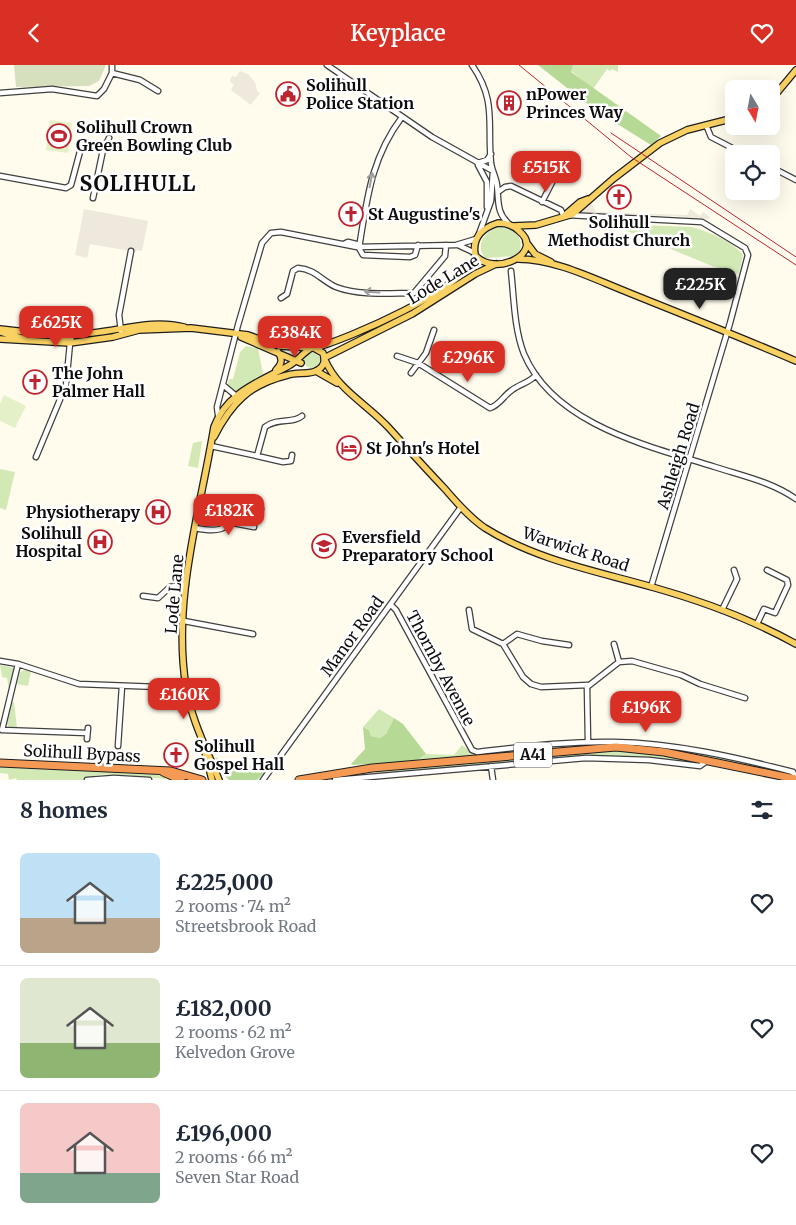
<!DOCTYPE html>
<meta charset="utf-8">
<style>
body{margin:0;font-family:Merriweather,serif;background:#f6f6f7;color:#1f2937;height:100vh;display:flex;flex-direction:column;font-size:19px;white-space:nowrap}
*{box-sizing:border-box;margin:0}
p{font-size:16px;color:#747a83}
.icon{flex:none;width:28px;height:28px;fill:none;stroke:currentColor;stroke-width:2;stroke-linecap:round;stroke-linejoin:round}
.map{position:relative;height:715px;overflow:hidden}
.side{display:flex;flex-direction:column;background:#fff;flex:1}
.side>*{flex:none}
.needle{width:32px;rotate:170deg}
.controls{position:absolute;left:725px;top:15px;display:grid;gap:10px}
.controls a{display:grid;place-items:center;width:55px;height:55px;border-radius:8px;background:#fff;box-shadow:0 5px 20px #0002;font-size:25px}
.price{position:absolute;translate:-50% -42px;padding:0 11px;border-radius:10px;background:#d93025;color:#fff;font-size:16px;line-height:32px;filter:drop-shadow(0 1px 2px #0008)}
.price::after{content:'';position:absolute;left:50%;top:30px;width:15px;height:11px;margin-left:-8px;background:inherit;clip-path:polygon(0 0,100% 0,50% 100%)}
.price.on{background:#222;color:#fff}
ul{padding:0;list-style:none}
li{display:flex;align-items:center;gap:15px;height:125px;padding:0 20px}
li+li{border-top:1px solid #e0e1e3}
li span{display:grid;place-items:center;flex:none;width:140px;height:100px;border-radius:8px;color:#555}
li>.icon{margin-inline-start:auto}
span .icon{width:60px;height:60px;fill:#fffc;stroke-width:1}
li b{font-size:21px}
h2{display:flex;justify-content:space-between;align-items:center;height:60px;padding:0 20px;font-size:21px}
header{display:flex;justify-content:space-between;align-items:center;height:65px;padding:0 20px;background:#d93025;color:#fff;font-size:22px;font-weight:600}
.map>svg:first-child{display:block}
.green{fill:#d2e9b6}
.forest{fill:#b6da96}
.cemetery{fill:#d6e0be}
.pitch{fill:#e3f0c8}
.plaza{fill:#eee9dc}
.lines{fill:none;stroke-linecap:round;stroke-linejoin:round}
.minor-casing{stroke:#404040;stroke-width:7}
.major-casing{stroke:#1e1e1e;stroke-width:8}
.highway-casing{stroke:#1e1e1e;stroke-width:9}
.minor{stroke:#fff;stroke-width:4.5}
.major{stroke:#f9d162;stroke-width:5.5}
.highway{stroke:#f59a55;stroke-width:7}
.rail{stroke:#bd242f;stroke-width:1}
.oneway{stroke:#9e9e9e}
.labels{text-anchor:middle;stroke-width:5;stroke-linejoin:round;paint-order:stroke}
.shield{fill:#fff;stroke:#565656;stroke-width:1}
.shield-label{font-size:15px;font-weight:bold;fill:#0d0d0d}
.poi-label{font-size:16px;font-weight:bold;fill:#0d0d0d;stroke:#fff;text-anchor:start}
.street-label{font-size:16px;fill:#0d0d0d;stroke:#fff}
.district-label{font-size:21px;font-weight:bold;letter-spacing:1px;fill:#0d0d0d;stroke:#fff}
</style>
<header><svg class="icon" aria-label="back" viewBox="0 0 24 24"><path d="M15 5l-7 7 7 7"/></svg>Keyplace<svg class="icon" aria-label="heart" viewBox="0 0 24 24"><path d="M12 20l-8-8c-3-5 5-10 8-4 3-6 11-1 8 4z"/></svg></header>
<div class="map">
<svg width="796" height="715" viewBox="0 0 796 715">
<rect width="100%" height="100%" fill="#fffbed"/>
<path class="green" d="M538 0H618V7L612 4 610 6 607 4 593 24 571 6Z
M615 159 692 162C709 167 732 176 743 190L739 209 712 201 615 161Z
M497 162C511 161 526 172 519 187L515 191 485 193C475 180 484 168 497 162Z
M246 281 258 283 263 309 236 327 227 322 229 314H233L240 287Z
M304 295a8 8 0 1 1 16 0a8 8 0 1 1-16 0Z
M202 376 198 403 188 401 193 378Z
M0 404 15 407 6 445 0 443Z
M0 600 14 603 9 625 7 613 2 612Z
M25 605 31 606 28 621 17 619 20 607Z
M10 637H14L17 663H10L7 659Z
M379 644 394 653 386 669 380 673 371 671 369 665 363 662Z
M592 678 660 681 774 704 791 709 659 683 628 680 416 696 426 689 454 690 462 680C475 690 475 691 492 687Z
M623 685 665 689 700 698 621 691 582 692 376 709 375 706Z
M0 701 141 706 167 712 165 714C146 713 97 704 83 715H17L16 713 9 715 8 709 0 708Z"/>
<path class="forest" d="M538 0H573L571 7 661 71 651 80 595 45Z
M394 653 403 659 426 689 416 696 353 700 351 699 365 684 363 662 369 665 371 671 380 673 386 669Z
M215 692 230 701 255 702 265 707 257 715H229L222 708Z"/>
<path class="cemetery" d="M14 0H106L99 16 89 21 16 22Z"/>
<path class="pitch" d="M50 55 72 58 68 88 46 85Z
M4 330 26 341 15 363 0 356V339Z"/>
<path class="plaza" d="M240 6 248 9 255 17 257 26 260 28 251 40 231 25 234 19 230 17V15L232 11 236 12Z
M591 137 596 147 687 150 690 144 700 151 703 147 710 152 709 154 674 151 578 149Z
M84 144 148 156 142 186 136 185V187L90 179 87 193 75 190Z"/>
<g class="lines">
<g class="minor-casing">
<path id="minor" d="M112 0V8
M327 0 432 72 493 106
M472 0C497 36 487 58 491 98 492 106 496 112 497 120 499 136 496 147 509 159
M112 8 140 15 158 26
M0 28 52 24 97 31 104 24 112 8
M402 52C371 93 367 134 359 183L363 190 410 192 415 190 418 180
M706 60 711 72 744 89
M478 98 487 95 491 89
M478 100 487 117V142
M771 102 796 115
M0 111 66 123 71 120 82 79 86 78 103 85
M498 127 505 122 511 121 561 145 563 150
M93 133 103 85 109 73
M542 137 561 100
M567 150 702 157 745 183 748 190 730 258 651 522
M479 169 491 136 493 106
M344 179 348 177 360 180
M458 180 475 188
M511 206C514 232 514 264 524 289 554 360 649 381 715 402 743 411 772 417 796 434
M281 233 287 229 293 206 298 203C315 204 322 216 336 222 359 231 390 228 414 228L445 191 446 180
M121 266 119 250 131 186
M397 291 418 298 490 343C500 340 504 330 512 325 520 319 529 318 536 310
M411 308 426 288 434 265
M223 320 235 330
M218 350 217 342 238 260 262 178 271 168 281 167 357 182 456 180 476 174
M211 381 257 391 265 362C278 352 293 359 302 351
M257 391 283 397 291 396 292 390
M36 392 66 320 70 278
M256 442 258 435
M233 458 254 462
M195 463C225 469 225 462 246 445L261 444
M143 531 158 533 170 522 186 519
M391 540 396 545 472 685 477 687C522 682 568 676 614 677 674 678 735 692 793 707L796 714
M469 545 472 564 503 579 523 612 531 619 541 622 588 620
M722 545 737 514 734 505
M184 556 253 569
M757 559 764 544 775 548 788 520 787 515 767 505
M503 579 517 569 542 576 569 580
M614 579 619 597 632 596 681 610 700 619 745 633
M0 596 18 599 79 619 186 623
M18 599 2 665 87 668
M87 674 88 663
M588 677 587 622 619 597
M118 681 122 621
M491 701 493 715
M87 715 114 713 149 715
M263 715 461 442
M335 715 586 693 649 695 700 701 707 696"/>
</g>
<g class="major-casing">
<path id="major" d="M771 35 796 5
M565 150 580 137 588 134
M498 158C506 158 513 160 519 166 546 188 494 213 475 190 472 173 482 163 498 158Z
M513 161 536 160 573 149 613 114 660 78 687 65 734 53
M526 177 535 189 551 197
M518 194C555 194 594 214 627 227 684 250 740 272 796 296
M0 264C31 268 60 270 92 268 123 265 153 254 184 262
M0 267 25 274
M241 272 301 298
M55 273 71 274
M0 274 70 278 113 272 139 265 191 263 248 270 279 281 314 283 323 288C325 295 325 301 318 305 311 310 297 307 288 310 250 319 231 338 214 372
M314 283C346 275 469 222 475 190
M324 293 412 249 475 209 496 199
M325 295C338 325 367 339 389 363 407 383 426 404 445 424 457 438 470 453 485 463 536 495 596 506 652 522 702 536 751 554 796 579
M276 305C282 299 283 294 278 287
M316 306 337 318
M205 687 212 715
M219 715C207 685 191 654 186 622 172 535 200 447 214 362 227 327 259 317 290 300 298 295 303 288 311 283"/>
</g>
<g class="highway-casing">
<path id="highway" d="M0 698 171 706 202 715
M163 707 181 715
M299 715 372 703 616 682 664 687 796 714"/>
</g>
<use href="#minor" class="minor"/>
<use href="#major" class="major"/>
<use href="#highway" class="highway"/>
<path class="rail" d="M519 0 631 92 796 200
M611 68 796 192"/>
</g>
<defs><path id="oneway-shaft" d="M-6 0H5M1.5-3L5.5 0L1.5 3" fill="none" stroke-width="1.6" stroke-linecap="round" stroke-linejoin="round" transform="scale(1.25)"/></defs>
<g class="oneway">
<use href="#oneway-shaft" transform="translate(371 115) rotate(-79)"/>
<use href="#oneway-shaft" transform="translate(372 227) rotate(-177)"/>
</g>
<defs>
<g id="civic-ring" transform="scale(1.25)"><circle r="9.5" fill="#fff" stroke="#bd242f" stroke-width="1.5"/><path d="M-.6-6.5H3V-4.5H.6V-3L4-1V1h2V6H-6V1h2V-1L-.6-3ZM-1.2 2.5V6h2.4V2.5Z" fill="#bd242f"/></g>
<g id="building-ring" transform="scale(1.25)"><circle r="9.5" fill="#fff" stroke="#bd242f" stroke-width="1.5"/><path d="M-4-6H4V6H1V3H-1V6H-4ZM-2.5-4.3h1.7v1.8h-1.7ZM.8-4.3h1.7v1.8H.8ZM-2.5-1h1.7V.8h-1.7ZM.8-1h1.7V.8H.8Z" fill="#bd242f"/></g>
<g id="stadium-ring" transform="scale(1.25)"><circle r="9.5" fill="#fff" stroke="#bd242f" stroke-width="1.5"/><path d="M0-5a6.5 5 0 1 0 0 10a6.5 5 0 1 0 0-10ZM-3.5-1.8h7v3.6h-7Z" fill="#bd242f"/></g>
<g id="church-ring" transform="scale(1.25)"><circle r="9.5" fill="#fff" stroke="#bd242f" stroke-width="1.5"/><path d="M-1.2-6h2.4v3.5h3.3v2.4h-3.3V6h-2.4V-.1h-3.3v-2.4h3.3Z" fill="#bd242f"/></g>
<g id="hotel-ring" transform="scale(1.25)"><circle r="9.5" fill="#fff" stroke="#bd242f" stroke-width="1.5"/><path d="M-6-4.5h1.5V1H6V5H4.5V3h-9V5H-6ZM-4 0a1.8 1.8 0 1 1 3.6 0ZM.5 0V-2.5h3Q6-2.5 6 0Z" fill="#bd242f"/></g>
<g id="hospital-ring" transform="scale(1.25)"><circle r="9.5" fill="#fff" stroke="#bd242f" stroke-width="1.5"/><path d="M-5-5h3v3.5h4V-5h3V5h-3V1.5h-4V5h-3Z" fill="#bd242f"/></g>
<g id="school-ring" transform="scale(1.25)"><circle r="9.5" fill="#fff" stroke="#bd242f" stroke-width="1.5"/><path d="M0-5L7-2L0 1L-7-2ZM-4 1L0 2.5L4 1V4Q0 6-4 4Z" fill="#bd242f"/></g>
</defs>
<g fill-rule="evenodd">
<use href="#civic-ring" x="288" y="29"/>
<use href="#building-ring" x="509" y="38"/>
<use href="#stadium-ring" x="59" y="71"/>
<use href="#church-ring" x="619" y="132"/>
<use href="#church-ring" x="351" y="149"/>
<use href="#church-ring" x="35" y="317"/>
<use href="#hotel-ring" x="349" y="383"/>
<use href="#hospital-ring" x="158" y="447"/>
<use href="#hospital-ring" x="100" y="477"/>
<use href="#school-ring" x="324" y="481"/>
<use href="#church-ring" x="176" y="690"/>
</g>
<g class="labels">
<rect class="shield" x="514" y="677.5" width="38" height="25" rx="4"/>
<g class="shield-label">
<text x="533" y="695">A41</text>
</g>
<g class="poi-label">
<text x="306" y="26">Solihull<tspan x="306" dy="18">Police Station</tspan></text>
<text x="526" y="35">nPower<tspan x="526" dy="18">Princes Way</tspan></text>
<text x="76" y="68">Solihull Crown<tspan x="76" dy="18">Green Bowling Club</tspan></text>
<text x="368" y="155">St Augustine's</text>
<text x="619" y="163" text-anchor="middle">Solihull<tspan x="619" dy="18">Methodist Church</tspan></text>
<text x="52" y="314">The John<tspan x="52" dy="18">Palmer Hall</tspan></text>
<text x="366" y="389">St John's Hotel</text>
<text x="140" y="453" text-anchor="end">Physiotherapy</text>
<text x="82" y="474" text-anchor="end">Solihull<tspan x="82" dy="18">Hospital</tspan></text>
<text x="342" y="478">Eversfield<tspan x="342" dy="18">Preparatory School</tspan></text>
<text x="194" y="687">Solihull<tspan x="194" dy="18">Gospel Hall</tspan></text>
</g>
<g class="street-label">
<text transform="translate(443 214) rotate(-31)" y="6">Lode Lane</text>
<text transform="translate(678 391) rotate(-73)" y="6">Ashleigh Road</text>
<text transform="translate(576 484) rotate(18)" y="6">Warwick Road</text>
<text transform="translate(174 529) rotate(-85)" y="6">Lode Lane</text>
<text transform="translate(352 571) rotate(-54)" y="6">Manor Road</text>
<text transform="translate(441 603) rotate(62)" y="6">Thornby Avenue</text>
<text transform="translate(82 688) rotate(3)" y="6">Solihull Bypass</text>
</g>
<g class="district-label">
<text x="138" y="126">SOLIHULL</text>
</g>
</g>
</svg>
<div class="controls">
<a><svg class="needle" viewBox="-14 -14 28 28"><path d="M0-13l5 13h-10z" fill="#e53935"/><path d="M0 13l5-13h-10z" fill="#747a83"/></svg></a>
<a><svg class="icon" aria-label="locate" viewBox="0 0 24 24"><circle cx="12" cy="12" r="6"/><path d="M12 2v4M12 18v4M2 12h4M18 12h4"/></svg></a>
</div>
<b class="price" style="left:546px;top:128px">£515K</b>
<b class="price on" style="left:700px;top:245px">£225K</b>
<b class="price" style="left:56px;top:283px">£625K</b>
<b class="price" style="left:295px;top:293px">£384K</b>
<b class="price" style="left:468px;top:318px">£296K</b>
<b class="price" style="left:229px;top:471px">£182K</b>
<b class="price" style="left:184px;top:655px">£160K</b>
<b class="price" style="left:646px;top:668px">£196K</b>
</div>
<section class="side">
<h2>8 homes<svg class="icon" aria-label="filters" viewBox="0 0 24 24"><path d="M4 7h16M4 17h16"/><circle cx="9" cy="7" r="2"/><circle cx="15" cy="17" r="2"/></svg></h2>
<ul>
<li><span style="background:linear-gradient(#bfe0f5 65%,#b9a48a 0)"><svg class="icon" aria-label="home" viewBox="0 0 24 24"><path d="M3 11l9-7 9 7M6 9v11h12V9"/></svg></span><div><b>£225,000</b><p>2 rooms · 74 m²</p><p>Streetsbrook Road</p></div><svg class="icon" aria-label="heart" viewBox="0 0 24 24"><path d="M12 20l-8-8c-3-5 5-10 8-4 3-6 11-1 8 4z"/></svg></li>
<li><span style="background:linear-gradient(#dfe7d0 65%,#8fb573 0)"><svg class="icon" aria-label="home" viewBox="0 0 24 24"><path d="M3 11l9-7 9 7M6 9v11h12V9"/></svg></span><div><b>£182,000</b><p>2 rooms · 62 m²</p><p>Kelvedon Grove</p></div><svg class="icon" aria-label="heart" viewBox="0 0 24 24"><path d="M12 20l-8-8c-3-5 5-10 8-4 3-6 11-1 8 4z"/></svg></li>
<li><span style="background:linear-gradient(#f6c9c9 70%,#7fa58c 0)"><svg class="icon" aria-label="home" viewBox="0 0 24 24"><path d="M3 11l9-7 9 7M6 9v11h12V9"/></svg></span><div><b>£196,000</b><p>2 rooms · 66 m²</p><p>Seven Star Road</p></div><svg class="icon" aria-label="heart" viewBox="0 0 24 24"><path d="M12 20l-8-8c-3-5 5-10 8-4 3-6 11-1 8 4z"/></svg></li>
</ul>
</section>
